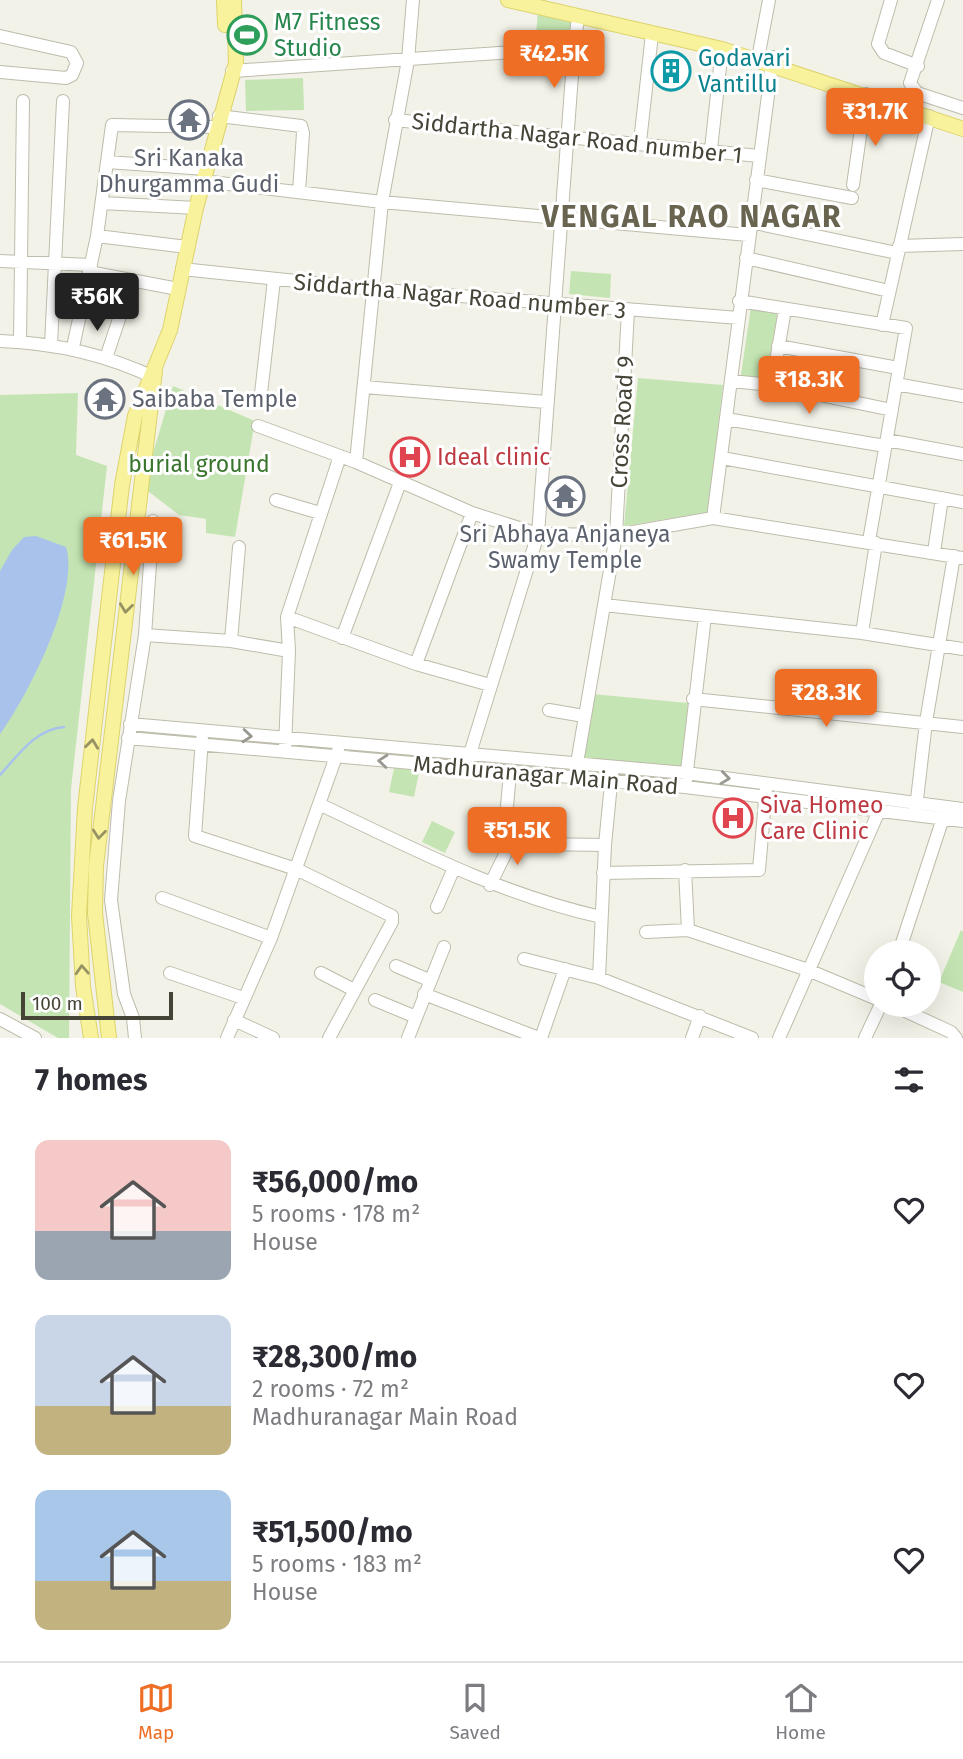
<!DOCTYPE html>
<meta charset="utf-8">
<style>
body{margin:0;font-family:"Fira Sans",sans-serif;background:#f7f7f7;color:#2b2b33;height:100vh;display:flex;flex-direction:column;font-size:26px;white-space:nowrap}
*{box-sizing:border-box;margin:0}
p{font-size:23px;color:#7c7c81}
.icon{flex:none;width:38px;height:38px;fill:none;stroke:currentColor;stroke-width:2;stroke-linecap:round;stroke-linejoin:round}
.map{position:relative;height:1038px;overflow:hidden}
.sheet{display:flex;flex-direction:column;background:#fff;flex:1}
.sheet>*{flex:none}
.fabs{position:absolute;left:864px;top:940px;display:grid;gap:14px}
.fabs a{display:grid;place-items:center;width:77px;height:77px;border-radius:50%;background:#fff;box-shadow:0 7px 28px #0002;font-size:35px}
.scale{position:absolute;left:21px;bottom:18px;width:152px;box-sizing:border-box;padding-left:7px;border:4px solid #464437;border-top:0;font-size:19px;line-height:24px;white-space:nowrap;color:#464437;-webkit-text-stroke:5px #fff;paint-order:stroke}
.price{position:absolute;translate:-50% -60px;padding:0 16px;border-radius:7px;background:#ee6e25;color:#fff;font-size:23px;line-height:46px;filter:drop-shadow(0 2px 4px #0008)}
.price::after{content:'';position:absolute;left:50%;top:42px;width:21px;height:16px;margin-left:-10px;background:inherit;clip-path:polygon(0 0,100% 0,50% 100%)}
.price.selected{background:#222;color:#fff}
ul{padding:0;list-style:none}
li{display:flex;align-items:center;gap:21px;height:175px;padding:0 35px}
li span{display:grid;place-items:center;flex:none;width:196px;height:140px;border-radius:14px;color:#555}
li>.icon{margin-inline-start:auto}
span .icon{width:84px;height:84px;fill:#fffc;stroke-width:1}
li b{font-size:30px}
h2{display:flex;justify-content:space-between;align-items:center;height:84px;padding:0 35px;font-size:30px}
.tab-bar{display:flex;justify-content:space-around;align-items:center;height:98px;border-top:2px solid #e1e1e2;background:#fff;font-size:19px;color:#7c7c81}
.tab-bar a{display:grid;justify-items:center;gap:4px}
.tab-bar .selected{color:#ee6e25}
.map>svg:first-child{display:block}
.green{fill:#c4e5b3}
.water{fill:#a8c2ec}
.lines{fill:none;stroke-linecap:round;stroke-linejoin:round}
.stream{stroke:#a8c2ec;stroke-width:2.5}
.minor-casing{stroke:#bebcab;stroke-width:14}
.major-casing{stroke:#ddd36c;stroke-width:16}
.minor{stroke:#fff;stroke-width:12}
.major{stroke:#f9f29c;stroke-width:14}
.oneway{stroke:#979264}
.oneway2{stroke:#999891}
.labels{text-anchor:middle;stroke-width:6;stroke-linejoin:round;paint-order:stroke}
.leisure-label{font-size:23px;fill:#27864d;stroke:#fff;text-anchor:start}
.culture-label{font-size:23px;fill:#0d838f;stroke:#fff;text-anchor:start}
.street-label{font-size:23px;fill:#464437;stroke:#fff}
.worship-label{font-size:23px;fill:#5b616d;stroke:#fff}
.health-label{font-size:23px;fill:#be3a42;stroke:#fff;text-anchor:start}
.park-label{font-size:23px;fill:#39752d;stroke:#fff}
.district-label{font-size:30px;font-weight:bold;letter-spacing:2px;fill:#68644f;stroke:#fff}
</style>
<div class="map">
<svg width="963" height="1038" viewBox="0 0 963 1038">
<rect width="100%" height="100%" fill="#f3f2e8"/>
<path class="green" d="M538 12 574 21 571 43 535 45Z
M303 78 304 110 246 111 245 80Z
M571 271 611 274 610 298 569 294Z
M751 307 778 310 766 381H740Z
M638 378 723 385 708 512 624 526Z
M173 386 255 421 235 537 206 533V519L179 515 148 491 153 453Z
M78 393 76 455 107 466 71 789 69 1038H58L0 1004V395Z
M592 694 688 703 680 777 580 770Z
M395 763 420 768 414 797 389 792Z
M432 821 455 832 445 853 422 842Z
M961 930 963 932V992L939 982Z"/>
<path class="water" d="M36 536 66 547C80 594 28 695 0 734V571L12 550 24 537Z"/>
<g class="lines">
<path class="stream" d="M0 775C18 755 36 729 64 727"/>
<g class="minor-casing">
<path id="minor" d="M891 0 878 44 884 53 918 66
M938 0 910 83 917 93 963 108
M0 36 71 52 77 63 72 75 66 78 0 72
M759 53 769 0
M232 71 574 48 578 18
M219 116 301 126 303 133 299 192
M395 120 759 156
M640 142 652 34
M711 149 722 49
M107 162 206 169
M756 180 852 198
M203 181 382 202 748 235
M853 185 866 94
M102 203 196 208
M750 222 897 253
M97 236 187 247
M899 246 963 244
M746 258 889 291
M0 261 91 265
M182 269 372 289 739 318
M89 272 178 289
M739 301 906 328 869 541
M882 325 929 116
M0 341C56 343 105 354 155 378
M20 341 23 101
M51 345 63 101
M778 346 898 368
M73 347 97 236 112 125 217 127
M106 358 119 319
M731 381 772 385 892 410
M896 384 963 396
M772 385 785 309
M364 387 546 402
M260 402 274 280
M726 419 885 446
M258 426 356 462 472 513 538 534 616 535 713 518 963 558
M887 440 963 454
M722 458 963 502
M356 462 382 202 408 60 413 0
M276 500 320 513
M713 518 773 57
M934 552 942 498
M604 605 862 633 963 649
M287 617 416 664 490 685
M862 633 876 543
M145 635 231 641 289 651
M342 638 401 480
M231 641 239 547
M416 664 472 513
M693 699 963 727
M549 710 584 716
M130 724 686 773 963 809
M128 738 685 787 963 821
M202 739 195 836 296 869 392 916V922L329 1038
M285 747 289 651 287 617 340 456
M468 760 538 534 574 48
M576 769 616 535 628 310
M686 780 705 616
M319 804C414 849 499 894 601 917
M507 806 510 773
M916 808 926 722 954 556
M537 844 605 845
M685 870 688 930
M603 873 759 870 766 789
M490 885 515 834
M162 898 271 938
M437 907 454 868
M646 932 688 930 808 970 877 999
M899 952 943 818
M524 959 599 978 752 1038
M396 966 429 980
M170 973 243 998
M321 973 354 990
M599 978 605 845 612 773
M424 994 539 1038
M375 1000 416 1017
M890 1004 951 1032 956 1038
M0 1019 35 1038
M234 1020 273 1038
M135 1038 133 1018 124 994 111 900 119 801 145 635 153 521
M227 1038 271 938 338 751
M408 1038 444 947
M541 1038 565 969
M692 1038 700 1016
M779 1038 879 811
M865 1038 881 1004"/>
</g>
<g class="major-casing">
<path id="major" d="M224 0 225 25
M508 0 722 49 963 129
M91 1038 83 986 79 916 85 808 122 485 135 416 170 330 196 208 236 63 234 0
M109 1038 95 913 96 866 155 371"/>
</g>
<use href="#minor" class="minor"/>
<use href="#major" class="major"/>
</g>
<defs><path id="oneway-chevron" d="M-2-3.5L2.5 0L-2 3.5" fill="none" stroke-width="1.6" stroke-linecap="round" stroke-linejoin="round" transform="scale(1.75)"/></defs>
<g class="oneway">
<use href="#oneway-chevron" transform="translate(126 608) rotate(97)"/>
<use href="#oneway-chevron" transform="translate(92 744) rotate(-83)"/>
<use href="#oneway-chevron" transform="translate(99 834) rotate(96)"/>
<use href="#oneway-chevron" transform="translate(82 970) rotate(-93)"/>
</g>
<g class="oneway2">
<use href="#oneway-chevron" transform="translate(247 736) rotate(5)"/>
<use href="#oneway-chevron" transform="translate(383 761) rotate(-175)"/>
<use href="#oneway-chevron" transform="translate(725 778) rotate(7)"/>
</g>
<defs>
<g id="stadium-ring" transform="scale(2.0125)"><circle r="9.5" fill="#fff" stroke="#2e9e5b" stroke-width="1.5"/><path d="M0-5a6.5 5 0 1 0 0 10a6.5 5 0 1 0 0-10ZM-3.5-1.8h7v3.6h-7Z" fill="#2e9e5b"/></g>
<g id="building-ring" transform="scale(2.0125)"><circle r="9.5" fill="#fff" stroke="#0f9aa8" stroke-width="1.5"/><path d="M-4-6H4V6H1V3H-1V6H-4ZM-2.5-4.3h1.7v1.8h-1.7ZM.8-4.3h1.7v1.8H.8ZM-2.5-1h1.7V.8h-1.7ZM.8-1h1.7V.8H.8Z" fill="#0f9aa8"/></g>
<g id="temple-ring" transform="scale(2.0125)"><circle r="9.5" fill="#fff" stroke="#6b7280" stroke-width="1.5"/><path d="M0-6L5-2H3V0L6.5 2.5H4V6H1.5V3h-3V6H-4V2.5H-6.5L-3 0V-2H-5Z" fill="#6b7280"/></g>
<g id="hospital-ring" transform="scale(2.0125)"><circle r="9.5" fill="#fff" stroke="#e0444e" stroke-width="1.5"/><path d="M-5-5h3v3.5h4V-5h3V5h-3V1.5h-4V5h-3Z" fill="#e0444e"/></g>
</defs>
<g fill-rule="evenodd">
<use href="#stadium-ring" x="247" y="35"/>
<use href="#building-ring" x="671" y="71"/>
<use href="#temple-ring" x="189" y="120"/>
<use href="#temple-ring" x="105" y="399"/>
<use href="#hospital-ring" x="410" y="457"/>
<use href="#temple-ring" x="565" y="496"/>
<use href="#hospital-ring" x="733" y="818"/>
</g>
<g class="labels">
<g class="leisure-label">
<text x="274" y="30">M7 Fitness<tspan x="274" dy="26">Studio</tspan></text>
</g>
<g class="culture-label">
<text x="698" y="66">Godavari<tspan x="698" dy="26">Vantillu</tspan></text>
</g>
<g class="street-label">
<text transform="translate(577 138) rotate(6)" y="8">Siddartha Nagar Road number 1</text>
<text transform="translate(460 296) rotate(5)" y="8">Siddartha Nagar Road number 3</text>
<text transform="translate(622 422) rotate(-87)" y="8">Cross Road 9</text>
<text transform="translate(546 775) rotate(5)" y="8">Madhuranagar Main Road</text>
</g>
<g class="worship-label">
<text x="189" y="166">Sri Kanaka<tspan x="189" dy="26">Dhurgamma Gudi</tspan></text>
<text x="132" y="407" text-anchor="start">Saibaba Temple</text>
<text x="565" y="542">Sri Abhaya Anjaneya<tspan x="565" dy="26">Swamy Temple</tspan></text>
</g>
<g class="health-label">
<text x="437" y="465">Ideal clinic</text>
<text x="760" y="813">Siva Homeo<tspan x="760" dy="26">Care Clinic</tspan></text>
</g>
<g class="park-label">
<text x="199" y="472">burial ground</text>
</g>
<g class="district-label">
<text x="692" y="227">VENGAL RAO NAGAR</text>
</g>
</g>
</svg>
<div class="fabs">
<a><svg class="icon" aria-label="locate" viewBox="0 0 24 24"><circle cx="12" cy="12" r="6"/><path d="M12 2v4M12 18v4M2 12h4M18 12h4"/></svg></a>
</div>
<div class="scale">100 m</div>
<b class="price" style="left:554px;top:90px">₹42.5K</b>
<b class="price" style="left:875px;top:148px">₹31.7K</b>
<b class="price selected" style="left:97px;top:333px">₹56K</b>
<b class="price" style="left:809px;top:416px">₹18.3K</b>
<b class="price" style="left:133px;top:577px">₹61.5K</b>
<b class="price" style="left:826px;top:729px">₹28.3K</b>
<b class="price" style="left:517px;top:867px">₹51.5K</b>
</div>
<section class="sheet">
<h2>7 homes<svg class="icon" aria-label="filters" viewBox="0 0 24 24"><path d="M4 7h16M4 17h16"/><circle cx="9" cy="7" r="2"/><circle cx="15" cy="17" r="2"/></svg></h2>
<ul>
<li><span style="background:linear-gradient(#f6c9c9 65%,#9aa5b1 0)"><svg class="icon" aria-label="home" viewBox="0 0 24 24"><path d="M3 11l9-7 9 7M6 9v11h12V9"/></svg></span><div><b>₹56,000/mo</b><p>5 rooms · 178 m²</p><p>House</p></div><svg class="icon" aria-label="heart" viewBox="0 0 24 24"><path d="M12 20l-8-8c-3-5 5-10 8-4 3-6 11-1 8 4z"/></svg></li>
<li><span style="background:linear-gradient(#c9d6e8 65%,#c2b280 0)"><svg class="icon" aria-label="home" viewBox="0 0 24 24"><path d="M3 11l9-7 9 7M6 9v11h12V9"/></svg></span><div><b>₹28,300/mo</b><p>2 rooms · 72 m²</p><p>Madhuranagar Main Road</p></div><svg class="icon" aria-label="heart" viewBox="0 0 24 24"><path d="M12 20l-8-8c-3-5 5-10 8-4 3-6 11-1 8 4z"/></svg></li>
<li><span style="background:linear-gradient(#a9c7e8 65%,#c2b280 0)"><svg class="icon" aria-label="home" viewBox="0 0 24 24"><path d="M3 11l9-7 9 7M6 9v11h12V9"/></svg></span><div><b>₹51,500/mo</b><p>5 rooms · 183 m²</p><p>House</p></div><svg class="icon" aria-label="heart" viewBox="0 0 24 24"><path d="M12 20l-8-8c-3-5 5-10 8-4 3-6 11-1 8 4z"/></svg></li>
</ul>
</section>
<nav class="tab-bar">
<a class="selected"><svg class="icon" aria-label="map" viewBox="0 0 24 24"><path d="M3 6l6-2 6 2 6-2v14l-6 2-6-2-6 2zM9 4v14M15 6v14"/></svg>Map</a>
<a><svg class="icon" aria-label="saved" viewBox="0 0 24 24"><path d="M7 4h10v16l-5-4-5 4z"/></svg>Saved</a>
<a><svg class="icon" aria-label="home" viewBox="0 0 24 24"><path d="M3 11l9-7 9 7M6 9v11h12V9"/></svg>Home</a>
</nav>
